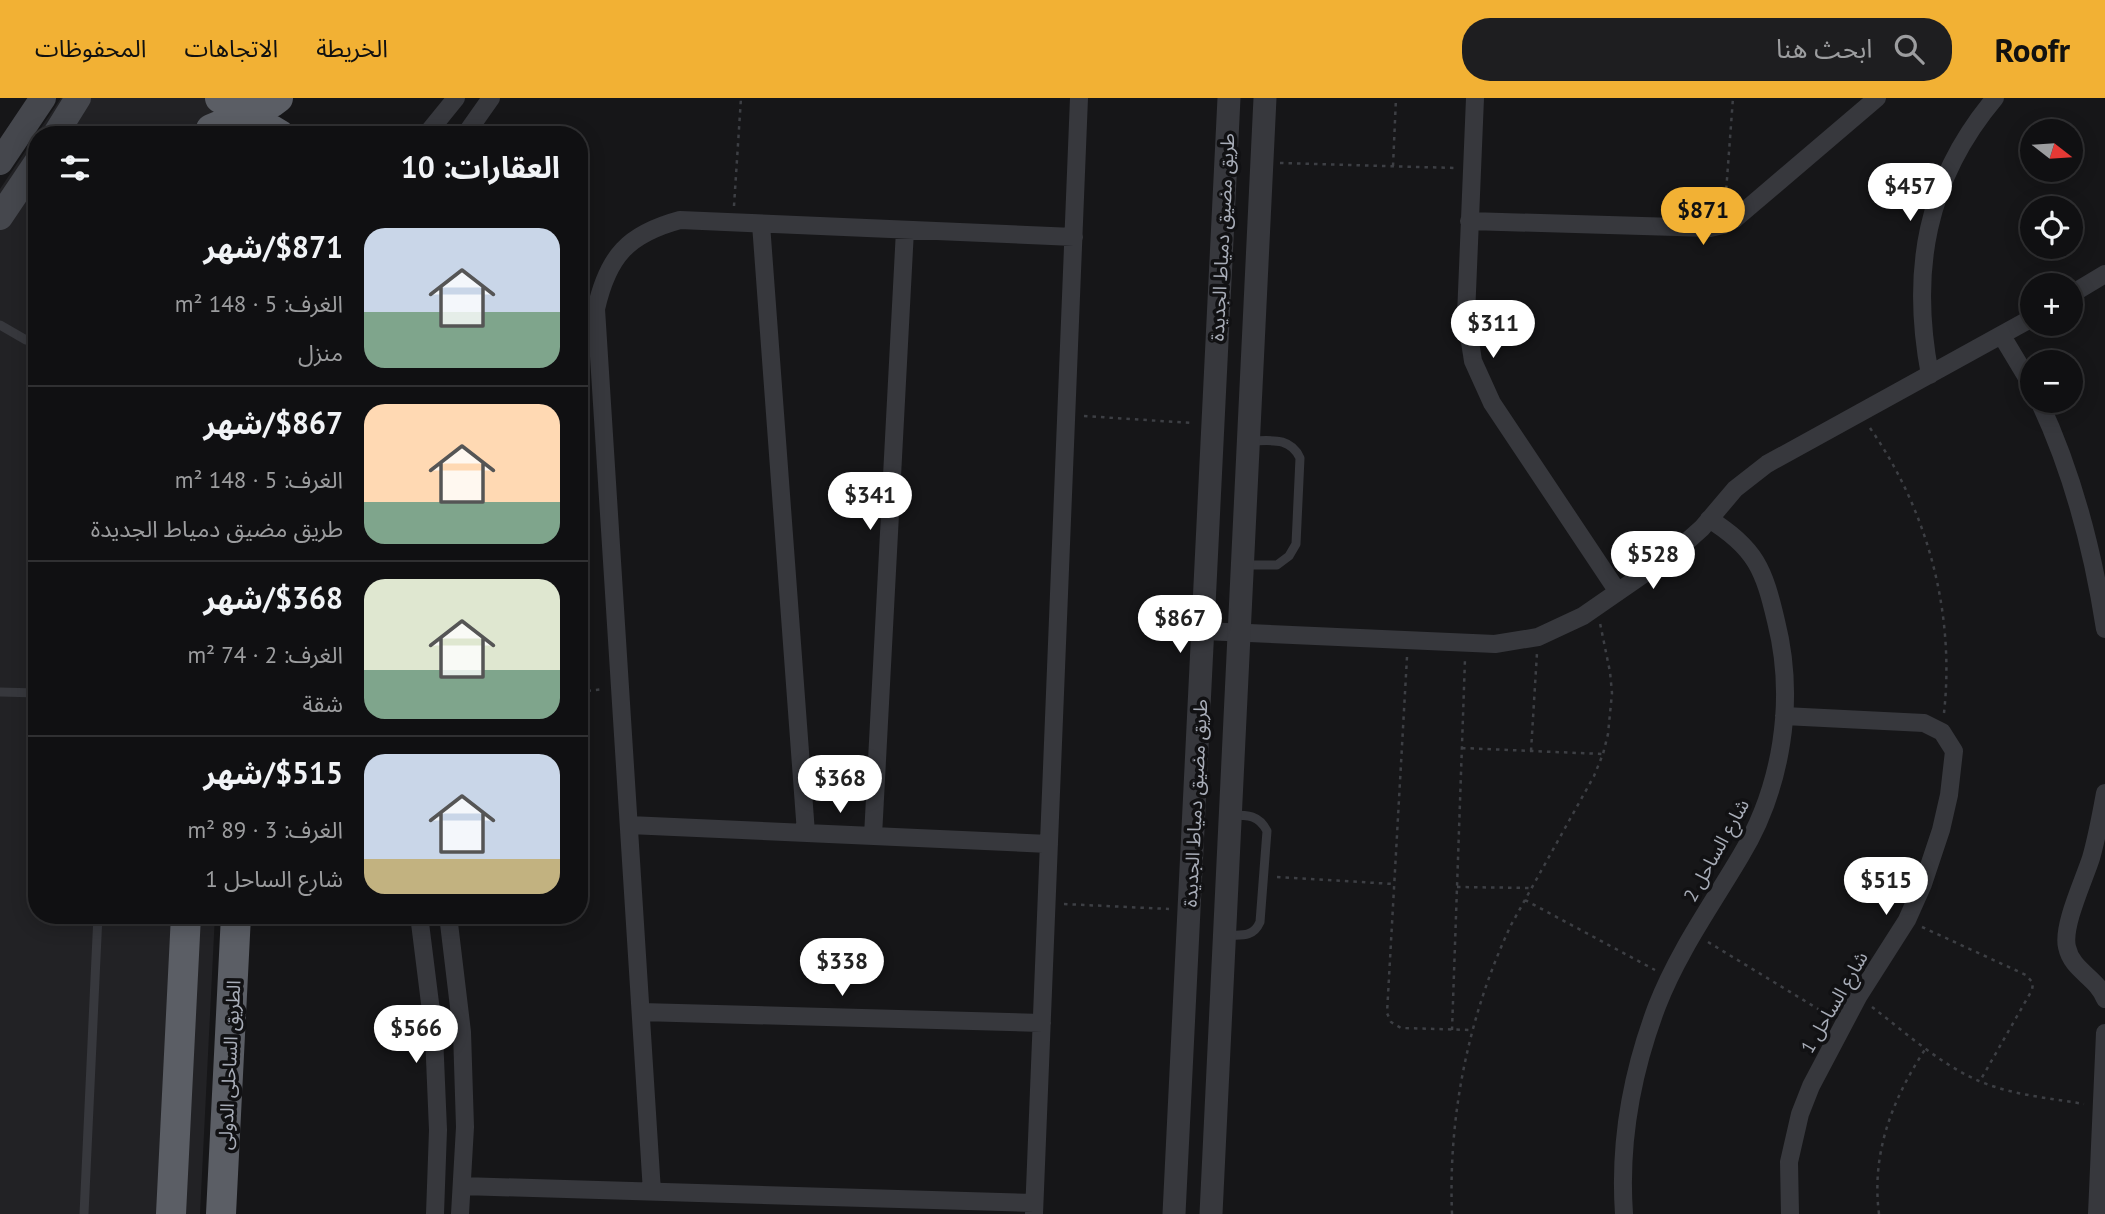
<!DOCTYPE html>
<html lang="ar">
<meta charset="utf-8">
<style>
body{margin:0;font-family:"PT Sans","Noto Sans Arabic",sans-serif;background:#1e1e20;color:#f1f3f6;direction:rtl;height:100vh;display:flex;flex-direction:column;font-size:26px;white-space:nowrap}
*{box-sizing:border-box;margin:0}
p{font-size:23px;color:#9c9d9f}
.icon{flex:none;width:38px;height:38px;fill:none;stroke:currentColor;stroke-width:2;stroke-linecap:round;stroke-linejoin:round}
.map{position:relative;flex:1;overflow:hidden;direction:ltr}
.panel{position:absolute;left:28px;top:28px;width:560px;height:798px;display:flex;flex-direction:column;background:#101012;border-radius:28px;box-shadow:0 4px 18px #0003,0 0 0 2px #303032;direction:rtl}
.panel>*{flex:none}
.needle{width:46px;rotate:107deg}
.controls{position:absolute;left:2020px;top:21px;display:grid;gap:14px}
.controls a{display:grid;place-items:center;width:63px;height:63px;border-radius:50%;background:#101012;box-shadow:0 4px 18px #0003,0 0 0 2px #303032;font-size:35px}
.price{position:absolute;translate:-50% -60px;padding:0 16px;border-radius:24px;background:#fff;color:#222;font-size:23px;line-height:46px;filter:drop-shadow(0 2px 4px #0008)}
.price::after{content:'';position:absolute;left:50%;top:42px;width:21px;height:16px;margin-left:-10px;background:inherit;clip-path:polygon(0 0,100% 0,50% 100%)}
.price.current{background:#f2b134;color:#111}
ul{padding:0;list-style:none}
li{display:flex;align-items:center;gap:21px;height:175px;padding:0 28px}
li+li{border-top:2px solid #303032}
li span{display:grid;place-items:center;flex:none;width:196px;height:140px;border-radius:21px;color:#555}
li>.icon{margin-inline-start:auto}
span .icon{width:84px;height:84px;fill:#fffc;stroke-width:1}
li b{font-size:30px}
h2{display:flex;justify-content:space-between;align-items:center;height:84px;padding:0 28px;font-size:30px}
header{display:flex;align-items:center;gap:42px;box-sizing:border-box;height:98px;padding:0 35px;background:#f2b134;color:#111}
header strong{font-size:33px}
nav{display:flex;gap:38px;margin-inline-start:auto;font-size:24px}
.search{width:490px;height:63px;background:#1e1e20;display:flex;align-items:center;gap:18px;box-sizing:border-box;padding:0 24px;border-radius:28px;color:#9c9d9f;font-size:26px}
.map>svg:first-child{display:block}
.built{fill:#222225}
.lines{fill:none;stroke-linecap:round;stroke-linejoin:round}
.path{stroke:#3d3f44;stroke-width:2.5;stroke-dasharray:3.5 5;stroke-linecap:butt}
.service{stroke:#37383d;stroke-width:9}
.minor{stroke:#37383d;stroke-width:18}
.tertiary{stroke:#37383d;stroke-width:23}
.secondary{stroke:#45474d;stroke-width:26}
.trunk{stroke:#5b5e65;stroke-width:30}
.labels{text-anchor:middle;stroke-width:7;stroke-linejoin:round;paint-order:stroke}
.street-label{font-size:19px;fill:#a8adb8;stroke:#111113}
</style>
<header>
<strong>Roofr</strong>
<div class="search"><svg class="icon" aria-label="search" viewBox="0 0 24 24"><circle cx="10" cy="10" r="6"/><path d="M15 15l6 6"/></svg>ابحث هنا</div>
<nav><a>الخريطة</a><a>الاتجاهات</a><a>المحفوظات</a></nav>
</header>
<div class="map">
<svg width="2105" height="1116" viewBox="0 0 2105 1116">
<rect width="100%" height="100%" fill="#161618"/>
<path class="built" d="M61 0H255L253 37H37V817H215L200 1116H0V91Z"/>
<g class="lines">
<path class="path" d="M1280 65 1455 70
M1393 68 1396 0
M734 108 741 0
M1725 108 1733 0
M1084 318 1192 325
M1870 330C1928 413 1955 515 1944 615
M1407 559 1387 915 1391 924 1401 930 1472 932
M579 594 604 591
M1462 650 1602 656
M1531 653 1537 555
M1277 779 1393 786
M1457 789 1531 790
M1525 802 1655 872
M1064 806 1169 811
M1922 829 2026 877 2033 885 2032 892 1980 983
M1708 844 1828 917
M1872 909C1906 935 1940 966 1979 983 2012 997 2049 1000 2084 1006
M1452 932 1465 561
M1452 1116C1448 1017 1469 916 1511 827L1594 678 1603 656 1608 636 1612 595 1610 574 1600 525
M1879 1116C1871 1054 1893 1000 1926 950"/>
<path class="service" d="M0 227 26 242 37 244
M1244 467H1277L1289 458 1296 446 1300 360C1290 338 1269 343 1250 343
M0 594 37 595
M1226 837C1241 837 1253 840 1260 824L1267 733C1259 717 1248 717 1231 717
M84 1116 98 817"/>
<path class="minor" d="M1475 0 1466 218 1473 263 1492 305 1618 494
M426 37 456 0
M465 37 491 0
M1469 123 1710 130 1723 127 1735 121 1877 0
M761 126 806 735
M2070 197 2105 176
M2002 238 2032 288
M1930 277C1910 173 1926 82 1995 0
M2039 303C2073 375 2093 453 2105 531
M1203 533 1495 546 1538 539 1583 518 1674 455 1702 430 1735 391 1767 366 2032 220
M1784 618 1924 625 1942 634 1954 653 1949 697 1941 732 1923 786 1907 822 1858 899 1811 988 1800 1016 1789 1064 1790 1116
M2105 695C2101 717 2097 739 2091 760 2084 782 2062 828 2067 849 2072 873 2097 879 2105 901
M629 727 1049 746
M873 738 905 132
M419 817 434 937 438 1032 435 1116
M448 817 462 934 465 1029 460 1116
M641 914 1042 925
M462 1088 1034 1105
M652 1094 596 211C608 158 628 136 680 122L1074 139
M1034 1116 1079 0
M1624 1116C1619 1045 1632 974 1657 908 1678 854 1711 808 1740 759 1782 690 1796 602 1776 523 1764 472 1756 450 1709 421
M2097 1116 2105 935"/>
<path class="tertiary" d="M1174 1116 1229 0
M1211 1116 1265 0"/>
<path class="secondary" d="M55 37 78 0
M0 64 43 0
M0 119 37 64"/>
<path class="trunk" d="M220 0C238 13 261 15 278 0
M211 31C235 21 258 22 280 37
M171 1116 186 817
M221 1116 236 817"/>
</g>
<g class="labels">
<g class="street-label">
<text transform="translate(1222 139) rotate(-87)" y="7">طريق مضيق دمياط الجديدة</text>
<text transform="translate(1195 705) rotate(-87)" y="7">طريق مضيق دمياط الجديدة</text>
<text transform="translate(1716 752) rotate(-61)" y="7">شارع الساحل 2</text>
<text transform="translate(1834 904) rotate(-60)" y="7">شارع الساحل 1</text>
<text transform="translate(229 967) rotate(-87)" y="7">الطريق الساحلى الدولى</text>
</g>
</g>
</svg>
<div class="controls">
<a><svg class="needle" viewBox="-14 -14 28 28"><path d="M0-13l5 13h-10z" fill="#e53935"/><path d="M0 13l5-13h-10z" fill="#9c9d9f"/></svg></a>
<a><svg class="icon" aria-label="locate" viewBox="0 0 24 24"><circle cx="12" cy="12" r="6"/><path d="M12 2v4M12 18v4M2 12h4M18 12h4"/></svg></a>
<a>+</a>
<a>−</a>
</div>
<b class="price" style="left:1910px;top:125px">$457</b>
<b class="price current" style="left:1703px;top:149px">$871</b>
<b class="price" style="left:1493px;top:262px">$311</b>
<b class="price" style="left:870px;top:434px">$341</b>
<b class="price" style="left:1653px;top:493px">$528</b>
<b class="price" style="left:1180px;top:557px">$867</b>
<b class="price" style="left:840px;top:717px">$368</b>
<b class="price" style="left:1886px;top:819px">$515</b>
<b class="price" style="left:842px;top:900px">$338</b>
<b class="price" style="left:416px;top:967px">$566</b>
<section class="panel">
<h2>العقارات: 10<svg class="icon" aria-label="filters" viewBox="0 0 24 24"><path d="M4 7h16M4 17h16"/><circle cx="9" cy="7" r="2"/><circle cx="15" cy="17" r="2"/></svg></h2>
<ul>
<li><span style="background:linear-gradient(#c9d6e8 60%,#7fa58c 0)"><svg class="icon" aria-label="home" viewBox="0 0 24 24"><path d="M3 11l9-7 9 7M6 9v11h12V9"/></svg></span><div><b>$871/شهر</b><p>الغرف: 5 · 148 m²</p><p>منزل</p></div></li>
<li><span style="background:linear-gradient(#ffd9b3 70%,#7fa58c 0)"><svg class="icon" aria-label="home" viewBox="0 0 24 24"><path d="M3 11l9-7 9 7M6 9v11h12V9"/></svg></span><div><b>$867/شهر</b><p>الغرف: 5 · 148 m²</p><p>طريق مضيق دمياط الجديدة</p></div></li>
<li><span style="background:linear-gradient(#dfe7d0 65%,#7fa58c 0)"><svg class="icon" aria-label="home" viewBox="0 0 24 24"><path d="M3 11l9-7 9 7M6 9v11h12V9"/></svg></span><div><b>$368/شهر</b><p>الغرف: 2 · 74 m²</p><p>شقة</p></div></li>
<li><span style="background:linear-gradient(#c9d6e8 75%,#c2b280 0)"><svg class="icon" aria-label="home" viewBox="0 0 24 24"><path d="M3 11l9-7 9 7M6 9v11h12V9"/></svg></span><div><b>$515/شهر</b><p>الغرف: 3 · 89 m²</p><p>شارع الساحل 1</p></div></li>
</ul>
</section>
</div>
